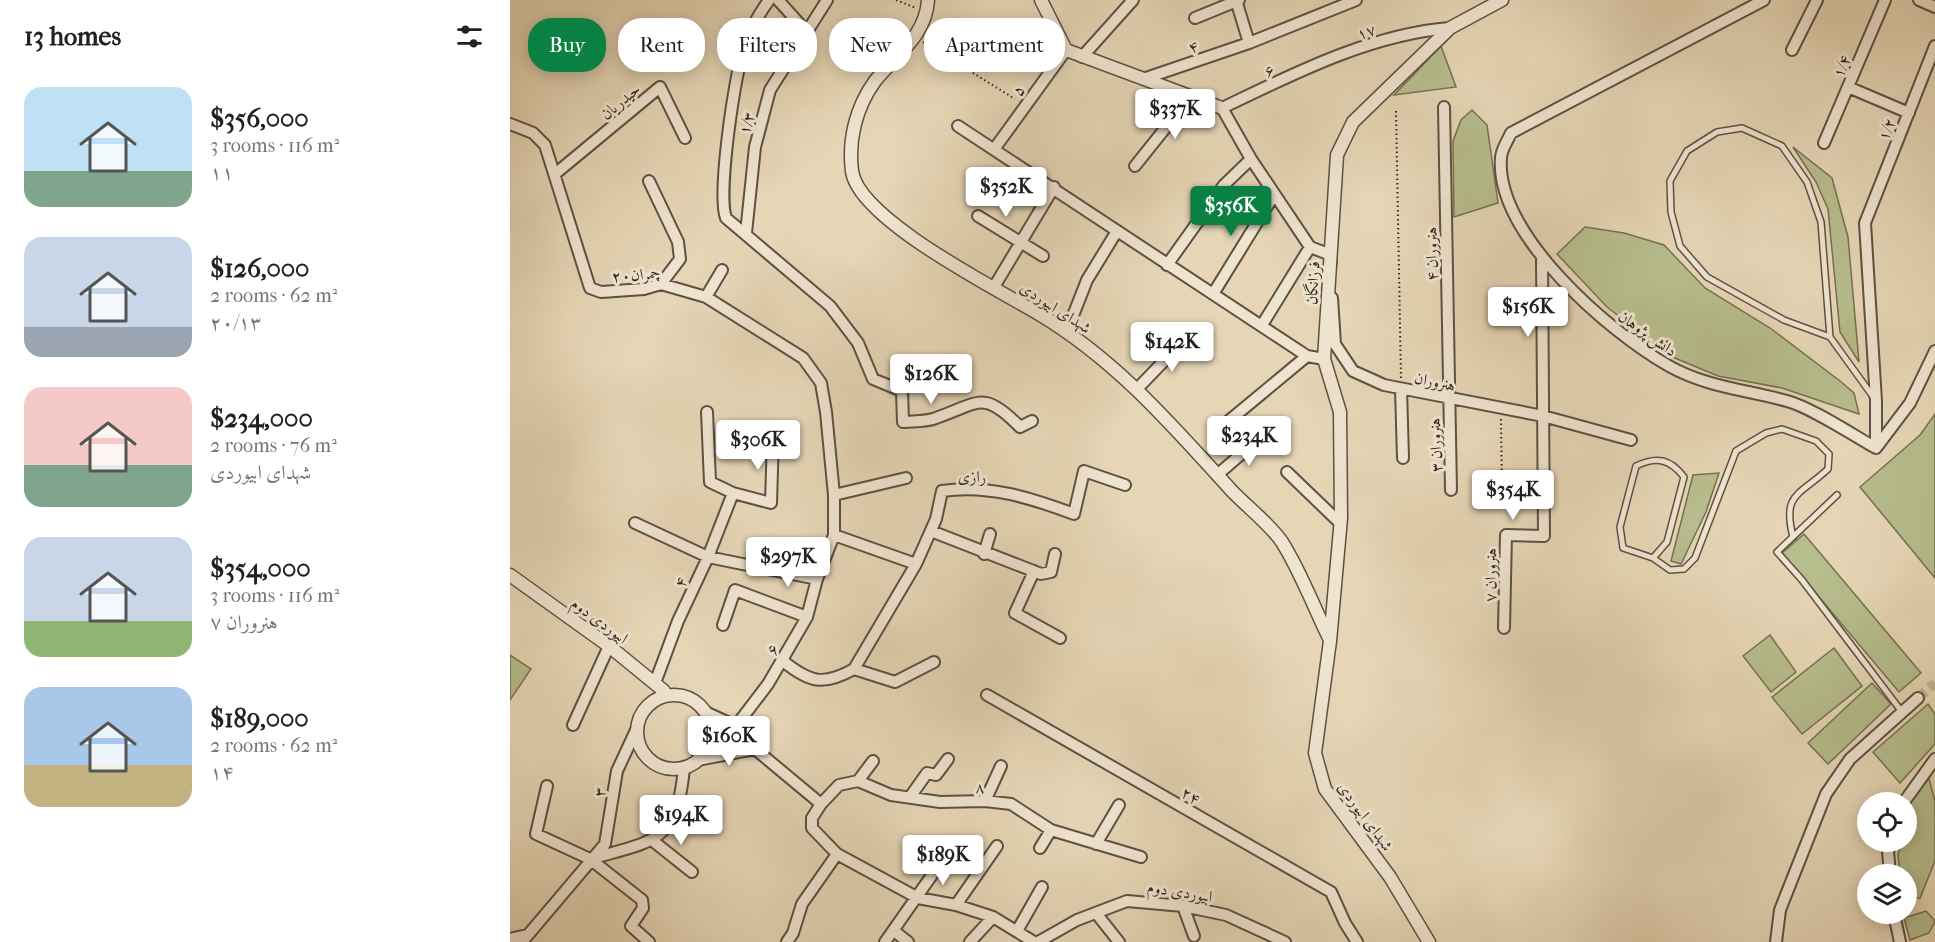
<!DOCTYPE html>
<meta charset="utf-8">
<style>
body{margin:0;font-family:"IM FELL French Canon",Amiri,serif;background:#f2f2f2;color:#202124;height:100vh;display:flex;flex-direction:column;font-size:22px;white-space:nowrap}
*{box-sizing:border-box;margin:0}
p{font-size:20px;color:#757577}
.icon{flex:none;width:33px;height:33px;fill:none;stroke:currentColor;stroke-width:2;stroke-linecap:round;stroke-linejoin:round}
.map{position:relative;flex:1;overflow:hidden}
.side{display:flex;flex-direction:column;background:#fff;width:510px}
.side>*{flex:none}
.guide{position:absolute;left:18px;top:18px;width:570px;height:54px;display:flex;gap:12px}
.buttons{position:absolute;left:1347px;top:792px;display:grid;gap:12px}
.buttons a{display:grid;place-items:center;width:60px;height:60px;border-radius:50%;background:#fff;box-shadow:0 3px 15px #0003;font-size:30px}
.price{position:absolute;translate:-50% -51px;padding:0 14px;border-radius:6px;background:#fff;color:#222;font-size:20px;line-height:39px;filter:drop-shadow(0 2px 3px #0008)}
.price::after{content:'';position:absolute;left:50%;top:36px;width:18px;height:14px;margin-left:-9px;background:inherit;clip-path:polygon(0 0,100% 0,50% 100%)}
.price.current{background:#0b8043;color:#fff}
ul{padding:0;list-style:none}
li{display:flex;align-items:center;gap:18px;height:150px;padding:0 24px}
li span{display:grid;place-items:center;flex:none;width:168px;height:120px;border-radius:18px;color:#555}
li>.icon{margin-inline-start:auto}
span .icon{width:72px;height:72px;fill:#fffc;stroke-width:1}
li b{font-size:26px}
h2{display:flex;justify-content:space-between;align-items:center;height:72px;padding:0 24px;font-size:26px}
.chip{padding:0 21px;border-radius:24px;background:#fff;box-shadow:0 3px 15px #0003;font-size:21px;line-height:54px}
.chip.current{background:#0b8043;color:#fff}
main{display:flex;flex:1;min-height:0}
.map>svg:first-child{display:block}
.green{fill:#b7bd8d;stroke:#747156;stroke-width:1.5}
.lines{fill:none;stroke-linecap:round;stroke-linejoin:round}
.minor-tunnel{stroke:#c2b398;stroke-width:10;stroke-dasharray:10 5;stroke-linecap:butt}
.service-casing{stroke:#5e5144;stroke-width:8}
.minor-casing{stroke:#5e5144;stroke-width:14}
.tertiary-casing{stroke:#5e5144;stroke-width:15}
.path{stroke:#31251e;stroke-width:2;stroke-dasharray:1.5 3;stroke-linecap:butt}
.service{stroke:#efe4d0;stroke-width:5}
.minor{stroke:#efe4d0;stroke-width:10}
.tertiary{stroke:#efe4d0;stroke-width:12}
.labels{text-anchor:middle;stroke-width:6;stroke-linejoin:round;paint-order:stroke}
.street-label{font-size:16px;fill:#31251e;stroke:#efe4d0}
</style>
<main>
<section class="side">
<h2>13 homes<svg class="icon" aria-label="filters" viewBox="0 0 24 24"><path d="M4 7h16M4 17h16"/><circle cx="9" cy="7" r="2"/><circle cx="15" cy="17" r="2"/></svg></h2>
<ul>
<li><span style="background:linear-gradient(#bfe0f5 70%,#7fa58c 0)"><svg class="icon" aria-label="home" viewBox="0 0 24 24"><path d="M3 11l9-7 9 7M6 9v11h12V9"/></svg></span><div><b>$356,000</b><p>3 rooms · 116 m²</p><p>۱۱</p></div></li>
<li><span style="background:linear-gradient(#c9d6e8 75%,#9aa5b1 0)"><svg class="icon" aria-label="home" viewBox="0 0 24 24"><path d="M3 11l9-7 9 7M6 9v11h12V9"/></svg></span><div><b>$126,000</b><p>2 rooms · 62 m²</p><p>۲۰/۱۳</p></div></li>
<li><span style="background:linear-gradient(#f6c9c9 65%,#7fa58c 0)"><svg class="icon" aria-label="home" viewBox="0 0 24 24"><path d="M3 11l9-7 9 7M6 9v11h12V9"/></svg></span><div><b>$234,000</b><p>2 rooms · 76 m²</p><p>شهدای ابیوردی</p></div></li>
<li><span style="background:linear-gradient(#c9d6e8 70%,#8fb573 0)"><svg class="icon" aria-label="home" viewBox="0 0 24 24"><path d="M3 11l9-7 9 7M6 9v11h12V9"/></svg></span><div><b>$354,000</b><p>3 rooms · 116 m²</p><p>هنروران ۷</p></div></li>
<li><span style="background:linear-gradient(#a9c7e8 65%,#c2b280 0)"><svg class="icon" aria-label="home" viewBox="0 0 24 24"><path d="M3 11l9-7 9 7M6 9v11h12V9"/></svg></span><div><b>$189,000</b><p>2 rooms · 62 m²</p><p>۱۴</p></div></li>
</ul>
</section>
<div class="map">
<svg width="1425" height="942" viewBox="0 0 1425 942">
<rect width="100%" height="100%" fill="#e6d6b6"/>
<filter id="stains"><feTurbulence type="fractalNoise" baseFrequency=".00333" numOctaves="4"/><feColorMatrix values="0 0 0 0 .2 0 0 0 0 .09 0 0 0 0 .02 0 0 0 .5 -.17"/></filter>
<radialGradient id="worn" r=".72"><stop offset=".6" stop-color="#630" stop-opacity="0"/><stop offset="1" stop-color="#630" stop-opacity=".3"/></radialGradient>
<path class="green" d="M931 46 946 87 884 95Z
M962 110 977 125 988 203 944 217 943 141 951 120Z
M1283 147 1322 178 1338 237 1349 362 1330 332 1318 209 1306 182Z
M1075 227 1114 233 1154 245 1195 288 1260 328 1330 381 1344 393 1349 414 1272 388 1208 376 1160 356 1097 307 1047 254Z
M1425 414V578L1350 487 1410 435Z
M1209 473 1196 512 1171 564 1161 561 1183 475Z
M1294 534 1411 673 1389 692 1272 553Z
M1260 635 1286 672 1261 692 1233 656Z
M1324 648 1352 686 1292 734 1262 697Z
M0 655 21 669 0 700Z
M1362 683 1381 704 1318 764 1298 743Z
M1418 704 1425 714V744L1390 783 1363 752Z
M1418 775 1425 801V861L1410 898 1397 899 1396 874H1390L1388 855 1391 842H1396L1398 807Z
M1416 911 1425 921 1419 933 1400 940 1394 918Z"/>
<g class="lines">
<path class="minor-tunnel" d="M1408 698 1425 683"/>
<g class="service-casing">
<path id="service" d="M1320 337 1274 320 1197 277 1170 246 1161 212 1160 181 1177 151 1207 132 1232 128 1272 146 1297 182 1311 222 1320 337 1364 398
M1327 495 1267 552 1292 580 1392 712
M1143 558 1113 548 1110 527 1126 466C1147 456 1160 459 1174 477L1157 542 1143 558 1160 570 1174 569 1185 558 1226 451 1256 433 1272 429 1306 441 1319 454 1318 469C1289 496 1272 493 1283 537"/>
</g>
<g class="minor-casing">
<path id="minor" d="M259 0C249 14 241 28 235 44 225 71 207 194 216 218L320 306 348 343 363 379 392 391 393 422C403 421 417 422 426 418 469 403 473 389 510 427L522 421
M268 0 296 31
M726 0 739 43
M1254 0 1001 133C998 140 991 150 991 158 985 234 1099 332 1159 366 1196 387 1237 390 1277 401 1300 407 1343 435 1366 448L1400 403 1425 351
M1409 0 1425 7
M685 18 729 0
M1282 50 1307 0
M572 57 623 0
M636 78 739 43 846 0
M1338 87 1399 113
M934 107 941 490
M0 124 23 133 35 145 80 288 91 292 134 289 151 284 196 297 293 358 311 383 316 412 324 495V535L307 579 297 617 258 684 226 726
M448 126 797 356 814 359
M1314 143 1375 0
M485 148 556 50 507 32
M625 166 681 96
M45 174 150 87 175 138
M139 181 168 242 170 259 151 284
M468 216 533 256
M236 233 245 147 260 90 317 0
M821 262V255L800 247 741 159 712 108C783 74 861 34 940 28
M657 265 714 185 741 159
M484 287 544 187
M703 294 764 195
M196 297 212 270
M822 298 825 344 843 371 874 385 1033 416 1121 440
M752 325 800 247
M557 331 577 280 607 231
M628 388 676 338
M891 389 893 458
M197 412 200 482 223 493 261 503 263 437
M709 429 797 356
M1366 448V401L1355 223 1425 46
M777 472 830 523
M707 475 751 437
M324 495 396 478
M125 523 198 557 307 579
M421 531 531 574 541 572 545 554
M324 535 406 564
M474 554 480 534
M524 571 505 613 550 638
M213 625 225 590 297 617
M994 628 996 535 1034 536 1032 259
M273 661C300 683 314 686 344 669L385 682 424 662
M344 669 406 564 426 519 432 491C478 484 521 498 564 514L574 471 615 485
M145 683 168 621 198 557 223 493
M477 695 821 892 835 923 847 942
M195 712 226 726 245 749 311 804 302 818V828L327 854 408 898 446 905 483 917 524 942
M63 725 99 646
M188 760 245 749
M348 781 363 761
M37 786 26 834 80 859 132 900 133 908 121 926 139 942
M400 797 417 773 426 775 438 759
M475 801 491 766
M1394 802 1425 759
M311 804 329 785 348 781 381 795 430 802 475 801 501 804 541 830 631 857
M143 841 182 872
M586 844 609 805
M530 848 541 830
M80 859C144 841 167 843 174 768
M1380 874 1378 851 1381 842
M446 905 487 846
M673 906 684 936
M586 913 609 942
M1384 914 1390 942
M384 931 398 942
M507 931 532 887
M0 939 17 935
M12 942 95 844 107 771 127 728
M277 942 283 933 292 904 327 854
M375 942 434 858
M460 942 483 917
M528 942 567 920 617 901 673 906 716 915 775 942
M1266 942 1270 910 1316 794 1340 759 1408 698"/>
</g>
<g class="tertiary-casing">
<path id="tertiary" d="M418 0C416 36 386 55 365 81 346 107 338 140 342 171 348 219 487 289 529 314 606 360 661 424 721 490 737 507 759 523 772 542 791 572 804 608 820 640
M531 0 556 50 712 108
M0 575 99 646 154 691
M127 732a37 37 0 1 1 74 0a37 37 0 1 1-74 0Z
M919 942 880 877 815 789 805 753 820 641 831 518 830 412 814 359 827 155 843 122 940 28 992 0"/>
</g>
<path class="path" d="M386 0 406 8
M413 42 505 99
M886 111 891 378
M991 419 992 488"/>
<use href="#service" class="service"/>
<use href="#minor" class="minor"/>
<use href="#tertiary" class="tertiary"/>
</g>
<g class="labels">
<g class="street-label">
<text transform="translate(856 31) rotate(-19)" y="6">۱۷</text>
<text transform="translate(683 46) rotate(-19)" y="6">۴</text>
<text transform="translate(1331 66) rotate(-67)" y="6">۱/۴</text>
<text transform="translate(759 70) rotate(-23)" y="6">۶</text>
<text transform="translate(508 90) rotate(-54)" y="6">۵</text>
<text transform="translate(110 101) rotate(-40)" y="6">حیدریان</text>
<text transform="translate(236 123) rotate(-74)" y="6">۱/۳</text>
<text transform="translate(1376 129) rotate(-68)" y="6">۱/۲</text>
<text transform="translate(921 254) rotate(-91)" y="6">هنروران ۴</text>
<text transform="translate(126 274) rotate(-5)" y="6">چمران۲۰</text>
<text transform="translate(802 283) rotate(-86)" y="6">فرزانگان</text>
<text transform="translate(546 307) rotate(33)" y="6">شهدای ابیوردی</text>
<text transform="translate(1138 333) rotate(35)" y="6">دانش پژوهان</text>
<text transform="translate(925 381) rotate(12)" y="6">هنروران</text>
<text transform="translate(925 445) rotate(-92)" y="6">هنروران ۳</text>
<text transform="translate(462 476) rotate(1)" y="6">رازی</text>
<text transform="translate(980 575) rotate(-89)" y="6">هنروران ۷</text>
<text transform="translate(170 582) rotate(-65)" y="6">۴</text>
<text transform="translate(90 620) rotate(36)" y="6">ابیوردی دوم</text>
<text transform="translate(262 649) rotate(-60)" y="6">۶</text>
<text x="470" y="793">۸</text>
<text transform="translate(89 792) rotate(-81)" y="6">۳</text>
<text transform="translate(681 795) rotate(31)" y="6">۲۴</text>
<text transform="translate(856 816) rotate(54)" y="6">شهدای ابیوردی</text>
<text transform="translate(670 891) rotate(9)" y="6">ابیوردی دوم</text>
</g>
</g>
<rect width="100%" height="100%" filter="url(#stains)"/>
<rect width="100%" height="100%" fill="url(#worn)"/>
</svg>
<div class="buttons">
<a><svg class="icon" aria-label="locate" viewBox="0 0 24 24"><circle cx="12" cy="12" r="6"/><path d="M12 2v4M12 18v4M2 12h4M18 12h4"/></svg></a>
<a><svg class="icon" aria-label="layers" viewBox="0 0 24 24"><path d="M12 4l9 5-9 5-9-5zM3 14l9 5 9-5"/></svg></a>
</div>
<b class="price" style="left:665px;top:140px">$337K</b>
<b class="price" style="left:496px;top:218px">$352K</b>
<b class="price current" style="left:721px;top:237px">$356K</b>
<b class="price" style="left:1018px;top:338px">$156K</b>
<b class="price" style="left:662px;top:373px">$142K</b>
<b class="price" style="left:421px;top:405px">$126K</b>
<b class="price" style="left:739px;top:467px">$234K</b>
<b class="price" style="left:248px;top:471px">$306K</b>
<b class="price" style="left:1003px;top:521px">$354K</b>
<b class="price" style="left:278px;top:588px">$297K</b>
<b class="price" style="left:219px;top:767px">$160K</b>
<b class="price" style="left:171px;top:846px">$194K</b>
<b class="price" style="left:433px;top:886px">$189K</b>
<div class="guide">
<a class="chip current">Buy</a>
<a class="chip">Rent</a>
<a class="chip">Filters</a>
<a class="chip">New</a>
<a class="chip">Apartment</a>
</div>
</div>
</main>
